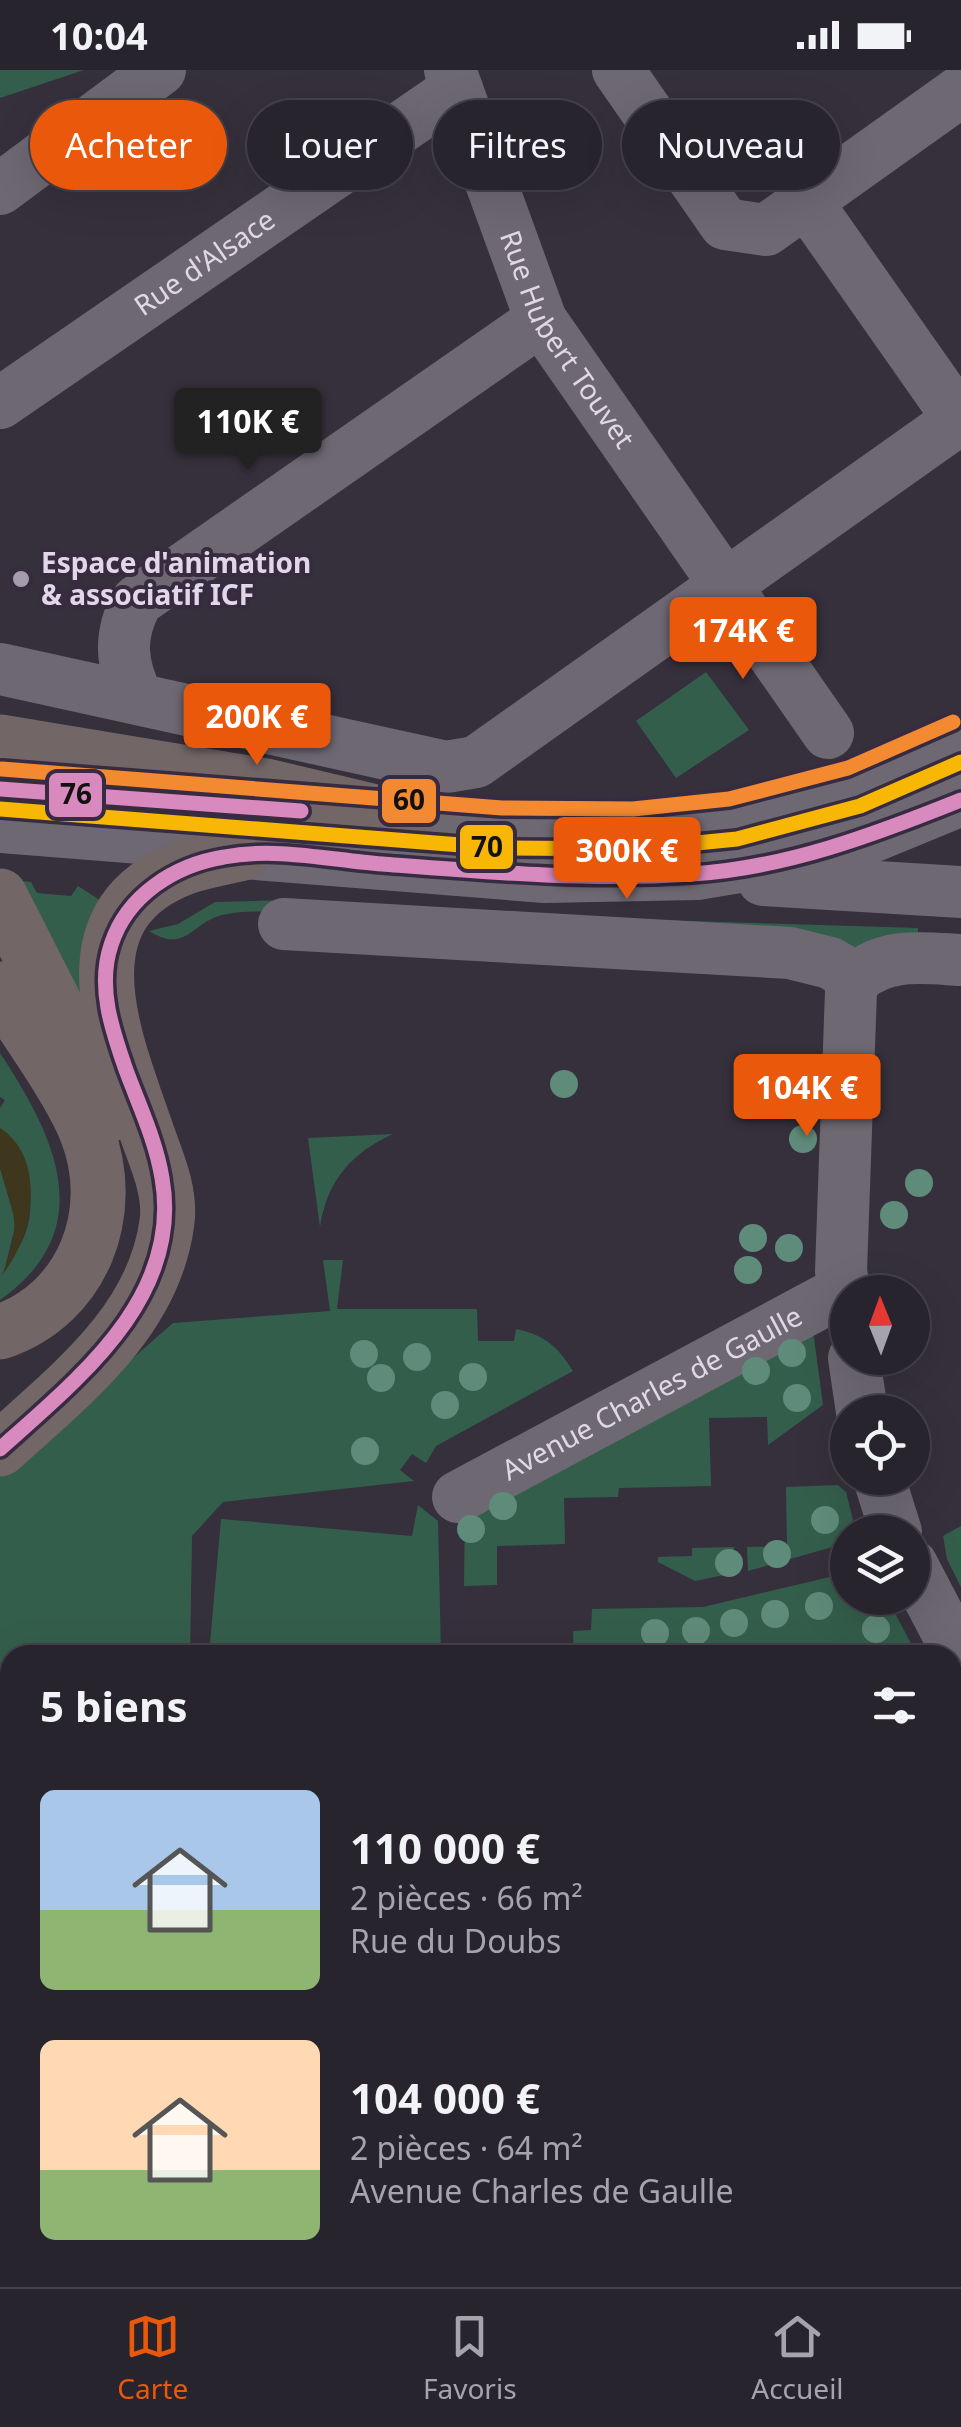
<!DOCTYPE html>
<html lang="fr">
<meta charset="utf-8">
<style>
body{margin:0;font-family:"Noto Sans",sans-serif;background:#343039;color:#f1f3f6;height:100vh;display:flex;flex-direction:column;font-size:38px;white-space:nowrap}
*{box-sizing:border-box;margin:0}
p{font-size:32px;color:#a5a4aa}
.icon{flex:none;width:55px;height:55px;fill:none;stroke:currentColor;stroke-width:2;stroke-linecap:round;stroke-linejoin:round}
.map{position:relative;flex:1;overflow:hidden}
.sheet{position:absolute;left:0px;top:1575px;width:962px;height:642px;display:flex;flex-direction:column;background:#28242d;border-radius:30px 30px 0 0;box-shadow:0 10px 40px #0002,0 0 0 2px #444149}
.sheet>*{flex:none}
.top-card{position:absolute;left:30px;top:30px;width:902px;height:90px;display:flex;gap:20px}
.needle{width:65px;rotate:359deg}
.buttons{position:absolute;left:830px;top:1205px;display:grid;gap:20px}
.buttons a{display:grid;place-items:center;width:100px;height:100px;border-radius:50%;background:#28242d;box-shadow:0 10px 40px #0002,0 0 0 2px #444149;font-size:50px}
.price{position:absolute;translate:-50% -85px;padding:0 22px;border-radius:10px;background:#ea580c;color:#fff;font-size:32px;line-height:65px;filter:drop-shadow(0 2px 5px #0008)}
.price::after{content:'';position:absolute;left:50%;top:60px;width:30px;height:22px;margin-left:-15px;background:inherit;clip-path:polygon(0 0,100% 0,50% 100%)}
.price.current{background:#222;color:#fff}
ul{padding:0;list-style:none}
li{display:flex;align-items:center;gap:30px;height:250px;padding:0 40px}
li span{display:grid;place-items:center;flex:none;width:280px;height:200px;border-radius:15px;color:#555}
li>.icon{margin-inline-start:auto}
span .icon{width:120px;height:120px;fill:#fffc;stroke-width:1}
li b{font-size:42px}
h2{display:flex;justify-content:space-between;align-items:center;height:120px;padding:0 40px;font-size:42px}
.tag{padding:0 35px;border-radius:45px;background:#28242d;box-shadow:0 10px 40px #0002,0 0 0 2px #444149;font-size:35px;line-height:90px}
.tag.current{background:#ea580c;color:#fff}
.status{display:flex;justify-content:space-between;align-items:center;height:70px;padding:0 50px;background:#28242d;direction:ltr}
.status svg{height:28px;fill:currentColor}
.tabs{display:flex;justify-content:space-around;align-items:center;height:140px;border-top:2px solid #444149;background:#28242d;font-size:28px;color:#a5a4aa}
.tabs a{display:grid;justify-items:center;gap:5px}
.tabs .current{color:#ea580c}
.map>svg:first-child{display:block}
.green{fill:#345e4c}
.sand{fill:#3f371d}
.lines{fill:none;stroke-linecap:round;stroke-linejoin:round}
.minor{stroke:#6e6872;stroke-width:52}
.highway{stroke:#726667;stroke-width:55}
.bus-1-casing{stroke:#372b41;stroke-width:22}
.bus-2-casing{stroke:#372b41;stroke-width:22}
.bus-3-casing{stroke:#372b41;stroke-width:22}
.bus-1{stroke:#d889be;stroke-width:15}
.bus-2{stroke:#f8b705;stroke-width:15}
.bus-3{stroke:#f38a31;stroke-width:15}
.tree{fill:#5f8b7a}
.poi-dot{fill:#a49daa;stroke:#372b41;stroke-width:4}
.labels{text-anchor:middle;stroke-width:8;stroke-linejoin:round;paint-order:stroke}
.street-label{font-size:28px;fill:#e0d8e6;stroke:#372b41}
.poi-label{font-size:28px;font-weight:bold;fill:#e0d8e6;stroke:#372b41;text-anchor:start}
.line-badge{stroke:#372b41;stroke-width:4}
.pale-badge-label{font-size:28px;text-anchor:middle;font-weight:bold;fill:#111}
</style>
<div class="status"><b>10:04</b><svg viewBox="0 0 49 12"><path d="M0 12V9h3v3zM5 12V6h3v6zM10 12V3h3v9zM15 12V0h3v12zM26 1h20v11H26zM47 4h2v5h-2z"/></svg></div>
<div class="map">
<svg width="961" height="2217" viewBox="0 0 961 2217">
<rect width="100%" height="100%" fill="#36303c"/>
<path class="green" d="M0 0H84L0 28Z
M706 602 749 660 676 708 636 651Z
M9 810 31 812 37 823 71 826 78 816 109 836 90 947Z
M288 830 531 846 918 858V870L870 878 287 841C267 842 242 840 222 845 191 853 186 884 149 861L178 854 215 832Z
M0 983C56 1068 100 1159 0 1230V1098L16 1153 4 1202C10 1191 19 1179 24 1167 38 1136 29 1077 0 1058V1038L5 1030 0 1027Z
M393 1064C351 1083 327 1111 320 1157L308 1068Z
M323 1190H343L337 1239H477L478 1271H514L516 1259C545 1265 558 1277 573 1301L436 1376 426 1393 412 1384 400 1400 414 1411 223 1432 192 1466 190 1585H10V1667H0V1404L173 1253 330 1241Z
M812 1253 823 1335 768 1375 767 1347 709 1348 711 1416 619 1418 618 1427 564 1428 565 1474 497 1476V1515L464 1516 465 1440Z
M838 1415 846 1422 853 1450 836 1476 748 1501 747 1477 787 1476 786 1417Z
M418 1435 438 1451 441 1585H209L221 1449 412 1466Z
M961 1456V1517L947 1489 943 1466Z
M734 1477V1503L695 1511 658 1492V1487L692 1486V1478Z
M847 1503 848 1528H887L917 1585H574L573 1561 591 1560 592 1539 703 1537Z
M10 1676V1744H0V1679Z
M10 1799V2208H207L206 2217H0V1800Z
M416 2208H683L684 2217H417Z"/>
<path class="sand" d="M0 1058C48 1089 33 1168 2 1205 23 1152 14 1148 0 1098 0 1086 0 1069 0 1058Z"/>
<g class="lines">
<g class="minor">
<path id="s1" d="M450 0 541 250 828 663"/>
<path d="M618 0 725 154 766 160 961 21"/>
<path d="M0 119 160 0"/>
<path d="M806 131 959 349"/>
<path id="s2" d="M0 333 457 19"/>
<path d="M0 599 446 697 476 692 961 348"/>
<path d="M138 629C121 594 118 566 137 531L541 250"/>
<path d="M0 719 280 740"/>
<path d="M363 746C546 759 725 774 898 698 919 689 942 682 961 670"/>
<path d="M0 757 166 770 243 783 545 807 697 804 794 788 874 766 961 730"/>
<path d="M763 810 961 822"/>
<path d="M284 854 790 883 830 893 856 908C887 882 923 888 961 890"/>
<path d="M848 1241 841 1201 851 921 856 908"/>
<path d="M854 1288 862 1342"/>
<path d="M879 1408 896 1462"/>
<path id="s3" d="M458 1427 844 1220"/>
<path d="M912 1495 961 1589"/>
<path d="M952 1910 961 1909"/>
</g>
<path class="highway" d="M0 672 266 716 405 749
M0 826 111 1044
M0 919C25 959 71 1021 87 1063 118 1143 83 1234 0 1262
M0 1379C70 1315 154 1252 167 1152 171 1122 157 1091 147 1063 117 974 58 846 183 798 202 791 223 788 243 783"/>
<g class="bus-1-casing">
<path id="bus-1" d="M0 719 301 741
M0 1379C79 1308 183 1227 162 1108 156 1071 139 1035 126 1000 112 960 97 917 111 875 127 825 175 795 224 787 277 777 330 790 382 794 485 802 589 811 692 804 786 798 874 765 961 730"/>
</g>
<g class="bus-2-casing">
<path id="bus-2" d="M0 739 499 778 636 779 737 769 860 736 961 692"/>
</g>
<g class="bus-3-casing">
<path id="bus-3" d="M2 699 502 738 633 739 729 729 848 698 953 652"/>
</g>
<use href="#bus-1" class="bus-1"/>
<use href="#bus-2" class="bus-2"/>
<use href="#bus-3" class="bus-3"/>
</g>
<g class="tree">
<circle cx="564" cy="1014" r="14"/>
<circle cx="803" cy="1069" r="14"/>
<circle cx="919" cy="1113" r="14"/>
<circle cx="894" cy="1145" r="14"/>
<circle cx="753" cy="1168" r="14"/>
<circle cx="789" cy="1178" r="14"/>
<circle cx="748" cy="1200" r="14"/>
<circle cx="792" cy="1283" r="14"/>
<circle cx="364" cy="1284" r="14"/>
<circle cx="417" cy="1287" r="14"/>
<circle cx="756" cy="1301" r="14"/>
<circle cx="473" cy="1307" r="14"/>
<circle cx="381" cy="1308" r="14"/>
<circle cx="797" cy="1328" r="14"/>
<circle cx="445" cy="1335" r="14"/>
<circle cx="365" cy="1381" r="14"/>
<circle cx="503" cy="1436" r="14"/>
<circle cx="825" cy="1450" r="14"/>
<circle cx="471" cy="1459" r="14"/>
<circle cx="777" cy="1484" r="14"/>
<circle cx="729" cy="1493" r="14"/>
<circle cx="819" cy="1536" r="14"/>
<circle cx="775" cy="1544" r="14"/>
<circle cx="734" cy="1553" r="14"/>
<circle cx="876" cy="1559" r="14"/>
<circle cx="696" cy="1561" r="14"/>
<circle cx="655" cy="1563" r="14"/>
</g>
<circle class="poi-dot" cx="21" cy="509" r="10"/>
<g class="labels">
<g class="street-label">
<text dy="10" stroke="none"><textPath href="#s2" startOffset="248">Rue d'Alsace</textPath></text>
<text dy="10" stroke="none"><textPath href="#s1" startOffset="295">Rue Hubert Touvet</textPath></text>
<text dy="10" stroke="none"><textPath href="#s3" startOffset="220">Avenue Charles de Gaulle</textPath></text>
</g>
<g class="poi-label">
<text x="41" y="503">Espace d'animation<tspan x="41" dy="32">&amp; associatif ICF</tspan></text>
</g>
</g>
<g class="line-badge">
<rect x="47" y="701" width="57" height="48" rx="10" fill="#d889be"/>
<rect x="380" y="707" width="58" height="48" rx="10" fill="#f38a31"/>
<rect x="458" y="753" width="57" height="48" rx="10" fill="#f8b705"/>
</g>
<g class="pale-badge-label">
<text x="76" y="734">76</text>
<text x="409" y="740">60</text>
<text x="487" y="787">70</text>
</g>
</svg>
<div class="buttons">
<a><svg class="needle" viewBox="-14 -14 28 28"><path d="M0-13l5 13h-10z" fill="#e53935"/><path d="M0 13l5-13h-10z" fill="#a5a4aa"/></svg></a>
<a><svg class="icon" aria-label="locate" viewBox="0 0 24 24"><circle cx="12" cy="12" r="6"/><path d="M12 2v4M12 18v4M2 12h4M18 12h4"/></svg></a>
<a><svg class="icon" aria-label="layers" viewBox="0 0 24 24"><path d="M12 4l9 5-9 5-9-5zM3 14l9 5 9-5"/></svg></a>
</div>
<b class="price current" style="left:248px;top:403px">110K €</b>
<b class="price" style="left:743px;top:612px">174K €</b>
<b class="price" style="left:257px;top:698px">200K €</b>
<b class="price" style="left:627px;top:832px">300K €</b>
<b class="price" style="left:807px;top:1069px">104K €</b>
<div class="top-card">
<a class="tag current">Acheter</a>
<a class="tag">Louer</a>
<a class="tag">Filtres</a>
<a class="tag">Nouveau</a>
</div>
<section class="sheet">
<h2>5 biens<svg class="icon" aria-label="filters" viewBox="0 0 24 24"><path d="M4 7h16M4 17h16"/><circle cx="9" cy="7" r="2"/><circle cx="15" cy="17" r="2"/></svg></h2>
<ul>
<li><span style="background:linear-gradient(#a9c7e8 60%,#8fb573 0)"><svg class="icon" aria-label="home" viewBox="0 0 24 24"><path d="M3 11l9-7 9 7M6 9v11h12V9"/></svg></span><div><b>110 000 €</b><p>2 pièces · 66 m²</p><p>Rue du Doubs</p></div></li>
<li><span style="background:linear-gradient(#ffd9b3 65%,#8fb573 0)"><svg class="icon" aria-label="home" viewBox="0 0 24 24"><path d="M3 11l9-7 9 7M6 9v11h12V9"/></svg></span><div><b>104 000 €</b><p>2 pièces · 64 m²</p><p>Avenue Charles de Gaulle</p></div></li>
</ul>
</section>
</div>
<nav class="tabs">
<a class="current"><svg class="icon" aria-label="map" viewBox="0 0 24 24"><path d="M3 6l6-2 6 2 6-2v14l-6 2-6-2-6 2zM9 4v14M15 6v14"/></svg>Carte</a>
<a><svg class="icon" aria-label="saved" viewBox="0 0 24 24"><path d="M7 4h10v16l-5-4-5 4z"/></svg>Favoris</a>
<a><svg class="icon" aria-label="home" viewBox="0 0 24 24"><path d="M3 11l9-7 9 7M6 9v11h12V9"/></svg>Accueil</a>
</nav>
